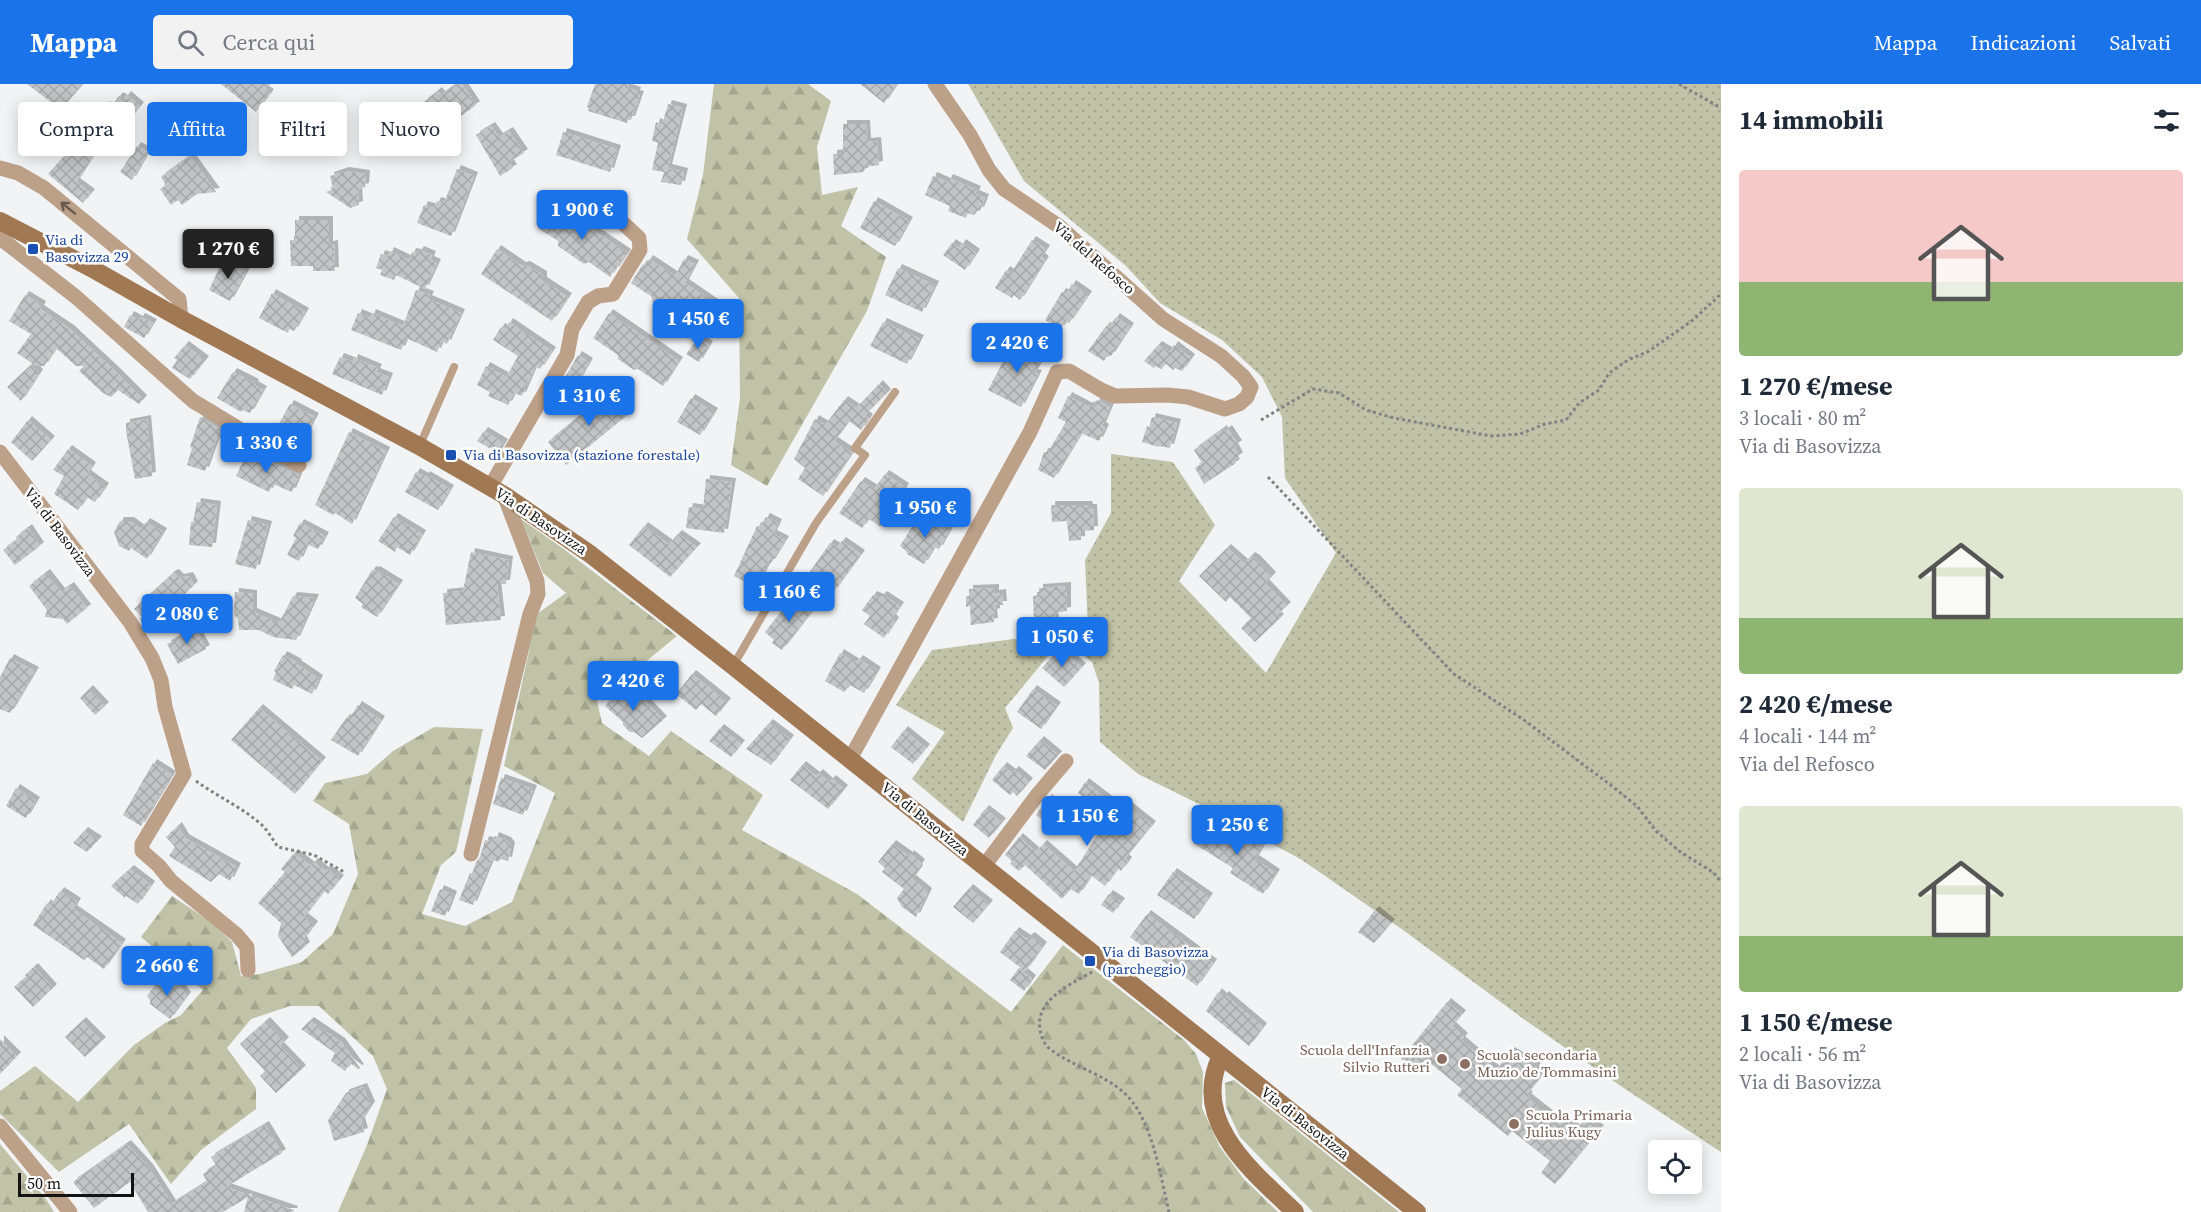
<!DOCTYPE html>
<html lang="it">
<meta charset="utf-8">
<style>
body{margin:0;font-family:"Source Serif 4",serif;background:#f2f2f3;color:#1f2937;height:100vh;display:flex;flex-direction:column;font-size:22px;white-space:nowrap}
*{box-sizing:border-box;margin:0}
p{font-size:20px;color:#747a83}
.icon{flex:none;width:33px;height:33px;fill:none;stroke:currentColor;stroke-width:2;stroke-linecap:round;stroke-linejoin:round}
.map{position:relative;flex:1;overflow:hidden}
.side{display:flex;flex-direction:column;background:#fff;width:480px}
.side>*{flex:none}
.banner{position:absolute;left:18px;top:18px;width:570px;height:54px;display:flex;gap:12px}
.buttons{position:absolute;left:1648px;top:1056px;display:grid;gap:12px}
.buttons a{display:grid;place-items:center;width:54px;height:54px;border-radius:6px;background:#fff;box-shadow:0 3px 15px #0003;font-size:30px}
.scale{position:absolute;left:18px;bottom:15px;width:116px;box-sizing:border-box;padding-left:6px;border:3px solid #131314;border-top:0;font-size:16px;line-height:21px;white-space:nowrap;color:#131314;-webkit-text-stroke:4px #fff;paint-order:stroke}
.price{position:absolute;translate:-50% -51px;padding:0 14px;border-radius:6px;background:#1a73e8;color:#fff;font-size:20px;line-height:39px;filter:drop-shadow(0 2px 3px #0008)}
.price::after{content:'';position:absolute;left:50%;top:36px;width:18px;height:14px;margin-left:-9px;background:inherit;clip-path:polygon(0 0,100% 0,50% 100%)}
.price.active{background:#222;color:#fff}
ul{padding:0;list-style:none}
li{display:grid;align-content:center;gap:12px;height:318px;padding:0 18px}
li span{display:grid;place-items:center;height:186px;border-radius:6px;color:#555}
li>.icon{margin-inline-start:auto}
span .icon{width:108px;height:108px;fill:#fffc;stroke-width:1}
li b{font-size:26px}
h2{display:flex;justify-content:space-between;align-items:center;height:72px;padding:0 18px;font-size:26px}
.tag{padding:0 21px;border-radius:6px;background:#fff;box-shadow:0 3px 15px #0003;font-size:21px;line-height:54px}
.tag.active{background:#1a73e8;color:#fff}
header{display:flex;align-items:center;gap:36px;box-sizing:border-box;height:84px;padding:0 30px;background:#1a73e8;color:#fff}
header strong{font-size:28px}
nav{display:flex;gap:33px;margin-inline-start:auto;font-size:21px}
.search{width:420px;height:54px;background:#f2f2f3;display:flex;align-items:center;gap:15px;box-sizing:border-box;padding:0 21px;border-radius:6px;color:#747a83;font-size:22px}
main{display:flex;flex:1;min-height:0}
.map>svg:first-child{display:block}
.grass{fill:url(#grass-dots)}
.forest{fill:url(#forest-firs)}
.building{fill:url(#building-cross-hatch);filter:url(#shadow)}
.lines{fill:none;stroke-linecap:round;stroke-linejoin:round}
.path{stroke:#818284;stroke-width:3;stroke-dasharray:3 3;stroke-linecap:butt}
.lane{stroke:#bca088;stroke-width:8}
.street{stroke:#bca088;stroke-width:15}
.secondary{stroke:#a07853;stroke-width:18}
.oneway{stroke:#685a4e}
.transit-dot{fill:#1a4fb4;stroke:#fff;stroke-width:2}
.education-dot{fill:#8d6e63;stroke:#fff;stroke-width:2}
.labels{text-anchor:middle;stroke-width:5;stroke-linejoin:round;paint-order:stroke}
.transit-label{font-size:15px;fill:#164399;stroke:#fff;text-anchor:start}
.street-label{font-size:15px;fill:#131314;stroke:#fff}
.education-label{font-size:15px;fill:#785e54;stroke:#fff;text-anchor:start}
</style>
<header>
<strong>Mappa</strong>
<div class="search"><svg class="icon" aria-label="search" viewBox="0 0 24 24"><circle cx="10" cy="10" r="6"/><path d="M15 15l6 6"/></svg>Cerca qui</div>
<nav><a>Mappa</a><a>Indicazioni</a><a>Salvati</a></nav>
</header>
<main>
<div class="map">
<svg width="1721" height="1128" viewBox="0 0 1721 1128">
<defs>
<pattern id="grass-dots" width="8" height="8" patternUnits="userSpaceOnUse" patternTransform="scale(1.5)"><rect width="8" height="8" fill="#c0c3a7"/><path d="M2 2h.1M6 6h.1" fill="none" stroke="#a4a78f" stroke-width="1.8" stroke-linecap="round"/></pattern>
<pattern id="forest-firs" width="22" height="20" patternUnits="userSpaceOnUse" patternTransform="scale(1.5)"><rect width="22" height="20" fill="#c0c3a7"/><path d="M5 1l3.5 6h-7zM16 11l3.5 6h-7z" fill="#a4a78f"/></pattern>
<pattern id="building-cross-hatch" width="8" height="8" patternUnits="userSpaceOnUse" patternTransform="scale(1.5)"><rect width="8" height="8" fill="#c2c4c5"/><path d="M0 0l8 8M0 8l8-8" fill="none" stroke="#a6a8a8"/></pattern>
<filter id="shadow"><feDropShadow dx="4" dy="-4" stdDeviation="0" flood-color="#0004"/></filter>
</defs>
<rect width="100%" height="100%" fill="#f1f3f5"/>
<path class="grass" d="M968 0H1721V1068L1628 1007 1525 936 1403 846 1302 776 1213 727 1138 690 1100 658 1099 599 1092 578 1062 555 1005 624 1013 644 996 671 963 738 912 695 945 648 896 621 932 566 1088 545 1085 476 1111 429V370L1173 378 1215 441 1179 497 1266 589 1336 469 1285 394 1282 333 1262 293 1222 256 1160 219 1126 182 1024 97Z"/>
<path class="forest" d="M714 0H808L831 17 817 63 822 111 858 103 841 142 886 173 867 227 767 402 731 381 740 314 739 214 687 155 703 91Z
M521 435 565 466 677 552 638 584 596 613 602 639 649 672 671 647 763 711 742 746 857 810 1011 928 1063 861 1184 956 1196 970 1203 988 1202 1024 1220 1063 1243 1094 1278 1128H338L367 1061 387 1005 373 972 319 922H290L251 935 227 964 256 1004V1025L201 1066 171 1100 129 1040 59 1088 0 1030V1007L35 982 78 1018 134 961 165 939 181 931 203 906 141 853 172 812 211 838 232 858 241 892 260 890 302 878 333 850 358 790 349 740 313 717 325 699 367 690 393 667 434 643 483 645 456 768 441 781 422 830 465 842 512 818 555 709 504 682 537 530 566 509 543 489Z
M1234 996 1399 1128H1313L1240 1053 1226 1023 1225 999Z
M0 1060 46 1115 54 1128H0Z"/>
<path class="building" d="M27 0H83L62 24 56 22Z
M221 0H269L265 6 270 9 256 28Z
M457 0H462L476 21 457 35 454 32 433 46 419 26 426 21 424 18 438 7 441 11Z
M595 0H629L628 4 637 7 636 10 640 11 631 36H628L627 39 588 27 589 24 587 23Z
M860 0H897L884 19Z
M127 11 140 22 110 60 107 57 100 67 97 65 76 98 91 109 83 119 48 90 71 64 67 60 76 48 80 50 106 21 110 24 119 12 124 15Z
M668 20 683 24 668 84 684 88 681 101 661 98 664 88 652 86 658 59 652 57 656 38 662 41Z
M843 40H866L867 58 877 57 879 81 865 83 864 88 834 91 833 70 843 69Z
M491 42 499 53 509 47 524 69 509 78 513 84 500 92 476 51Z
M563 48 617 65 610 88 556 71Z
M137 62 148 68 132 96 120 88Z
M190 72 216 108 197 110 182 121 178 116 171 121 160 105 166 101 161 93Z
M457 85 474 92 451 152 417 139 424 121 434 124 437 117 444 119Z
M345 87 366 90 365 103 358 105 359 121 350 124 326 108 333 105 330 92Z
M933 92 947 98 949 94 977 106 975 110 985 114 980 127 978 126 974 131 968 129 966 134 948 127 950 122 925 111Z
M874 117 909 137 895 162 860 144Z
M554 120 627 169 615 187 614 186 610 193 589 178 584 180 558 162V157L538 144Z
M295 136H329V161L334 160 335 187H313V182H291L290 156H295Z
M1032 156 1046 165 1041 173 1045 176 1020 216 1014 211 1012 214 995 204 1006 186 1011 189Z
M952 159 959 164 962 159 976 169 965 186 943 171Z
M497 165 522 182 526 181 543 191V197L568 213 552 237 481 190Z
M420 166 432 171 430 176 437 179 425 205 396 191 394 196 380 191 382 186 376 184 381 170 388 172 390 167 409 176 412 168 418 169Z
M649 175 675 192 684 175 695 180 685 199 720 223 703 247 683 234 678 235 652 218V213L631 199 643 180 645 181Z
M232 177 247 186 230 217 209 206 221 180 227 183Z
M898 184 935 201 922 228 885 211Z
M1072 200 1088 211 1069 239 1066 237 1061 245 1045 236 1062 208 1066 210Z
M416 206 430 211 428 215 461 229 447 260 442 257 437 268 406 254 401 266 351 246 358 229 370 234 372 229 403 242Z
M272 209 305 228 294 247 289 245 288 249 259 234Z
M25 211 42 221 40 225 70 245 116 288 143 315 139 320 118 306 111 313 103 309 79 287 84 282H76L56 264 44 282H36L17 269 31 250 9 237Z
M609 229 679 277 663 302 638 285 634 286 618 275V271L593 254Z
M130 231 139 236 141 233 153 239 144 254 124 243Z
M1116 233 1130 243 1111 272 1108 270 1104 277 1088 267 1106 242 1109 243Z
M509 238 552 267 540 285 535 282 522 312 514 309 508 321 488 312 490 308 477 301 486 282 506 293 518 272 493 256 501 243 505 245Z
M883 238 920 255 907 280 870 262Z
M698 254 709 261 699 278 686 270Z
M1023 255 1042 266 1038 275 1041 276 1034 289 1038 290 1021 323 988 306 1005 274 1008 275Z
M185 261 205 276 190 295 172 284 177 276 174 274Z
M1158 261 1170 268 1174 261 1191 274 1182 287 1175 284 1173 286 1166 280 1161 285 1156 282 1154 284 1144 277Z
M578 271 589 278 573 306 561 300Z
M340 273 353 278 354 274 378 284 376 288 389 293 382 311 332 290Z
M31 281 39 289 21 317 7 303Z
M233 288 255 299 254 301 263 306 250 329 242 326 241 328 217 314Z
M879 300 887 309 865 331 869 334 861 346 849 337 834 357 852 369 823 412 798 395 805 384 794 375 815 335 825 341 844 316 856 324Z
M612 305 630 329 566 381 548 358Z
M1068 312 1089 323 1090 321 1094 323 1097 316 1110 323 1102 342 1105 344 1099 357 1081 349 1054 394 1038 386 1044 368H1048L1066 338 1058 334Z
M691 314 714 328 700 351 677 338Z
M290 320 315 333 301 359 276 345Z
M200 333 223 347 220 355 217 354 205 387 187 381 192 364 190 363Z
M1152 333 1177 339 1170 364 1159 362V363L1142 358 1147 342 1149 343Z
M147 335 152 392 135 395 126 347V339Z
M28 336 51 356 32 377 11 358Z
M1223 345 1224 348 1228 345 1238 360 1234 363 1239 372 1234 376 1236 379 1204 400 1195 384 1202 379 1194 366Z
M484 347 504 359 498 369 477 357Z
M349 348 386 367 352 440 335 429 333 431 315 421Z
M68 365 92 382 87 390 105 403 95 418 87 413 78 426 54 410 64 392 53 386Z
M248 367 299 391 292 408 273 400 269 408 236 392Z
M416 388 425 393 426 391 450 405 438 426 405 408Z
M885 390 905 403 881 443 869 435 862 444 839 429 861 397 874 405Z
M706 395 732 398 724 449 686 444 689 423 703 425Z
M197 418 217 421 212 463 189 461 191 438H193Z
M1051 421H1088L1089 424H1093L1094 446 1081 447V456L1069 457 1067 437 1052 438Z
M927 431 950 445 939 465 934 463 924 480 907 470V468L900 462 915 438 920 441Z
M394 433 422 450 410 471 397 463 395 468 378 457Z
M766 433 778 439 773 450 785 456 771 479H768L761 494 766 509 734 492 757 442 760 443Z
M248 436 268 441 256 485 235 480Z
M120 437H130L141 445 146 438 163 448 147 475 131 464 129 467 119 462 114 448Z
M300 439 325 452 318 465 307 460 299 477 287 471 296 454 293 452Z
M644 442 669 460 678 450 697 463 670 493 629 461Z
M28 444 40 462 15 481 3 466 17 456 16 453Z
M842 457 861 470 834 507 809 489 830 459 837 463Z
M1227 464 1244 479 1251 472 1256 475 1272 492 1265 499 1287 522 1277 531 1280 534 1255 558 1241 544 1251 534 1230 513 1226 518 1199 492Z
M471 468 509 476 506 500H497L501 536 446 541 443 509 463 507Z
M372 486 375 487 376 486 399 500 377 533 361 523 363 520 355 514Z
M46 489 61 508 70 502 87 524 67 540 63 535 45 533 47 526 29 502Z
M175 489 180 494 189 492 194 501 147 547 140 535 142 533 134 525 172 490Z
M1067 502V527L1054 529 1055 537 1034 538 1033 512 1039 511V504Z
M995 504V510L1002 509 1003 521H996V528L993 529 994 538 971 541 970 522 966 523V512H969V505Z
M235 508 253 510V528L279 539 293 512 315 514 296 556 273 553 259 546H239L238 535 234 530Z
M873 511 880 514 883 511 900 522 892 534 895 537 884 554 864 540 870 532 862 526Z
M801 514 814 525 782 566 772 559 774 556 765 548 787 520 793 524Z
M194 542 206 565 178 580 167 560 181 553 179 549Z
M1060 564 1082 583 1064 603 1042 584Z
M840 569 856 579 859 575 877 587 864 609 850 601 844 608 825 597Z
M283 571 298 579 297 580 319 595 312 610 294 601 292 605 273 596 276 588 274 587Z
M10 574 35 587 10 629 0 625V593Z
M692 590 727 618 716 632 701 620 696 626 676 610Z
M618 604H627L640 618 643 615 663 636 642 654 634 648H630L623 641V638L605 622 613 612 611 611Z
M89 605 105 622 95 631 80 614Z
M1033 605 1057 622 1041 645 1017 628Z
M358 621 381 636 358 672 331 656 346 634 349 635Z
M259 624 322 677 295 710 231 656Z
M769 639 790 655 771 681 746 665Z
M720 644 741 660 731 673 709 657Z
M904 646 926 664 913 680 891 663Z
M1040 656 1058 671 1045 686 1026 672Z
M153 679 172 691 141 742 123 731Z
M802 681 816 692 819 689 829 698 832 695 844 705 828 725 790 696Z
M1003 682 1012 689 1015 686 1029 698 1017 712 1013 708 1010 711 992 696Z
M501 694 533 705 523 731 493 720Z
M1085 698 1120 725 1124 719 1152 741 1125 774 1128 777 1121 787 1118 784 1105 802 1091 791 1079 810 1070 805 1062 815 1025 781 1019 787 1010 780 1012 777 1005 771 1019 753 1036 768 1043 760 1074 787 1099 749 1083 734 1093 720 1078 709Z
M16 704 36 717 26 734 6 722Z
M1048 714 1067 730 1056 745 1036 731Z
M985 725 1002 738 989 754 973 741Z
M1206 739 1239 759 1245 748 1264 759 1255 775 1276 789 1263 810 1230 789 1233 784 1193 759Z
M178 742 185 754 237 783 230 797 219 790 211 798 169 772 175 763 166 753Z
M84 747 98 756 87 768 73 759Z
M495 752 507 757 511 762 508 777 500 775 498 778 492 775 473 821 459 816 470 789 472 790 476 778 480 773 485 756 493 758Z
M892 760 909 772 910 770 921 779 918 784 919 785 912 795 928 808 916 833 902 823 897 814 904 805 882 788 885 784 878 778Z
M294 769 311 782 314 778 325 787 327 785 340 795 328 810 324 807 304 833 314 841 303 856 306 862 292 873 278 852 281 839 258 819 285 788 281 785Z
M130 785 151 801 138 820 126 812 125 814 111 802Z
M1173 788 1209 813 1194 835 1157 811Z
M969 804 989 820 973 839 953 823Z
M440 805 453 811 445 832 431 827Z
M60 807 77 818 73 825 122 859 104 885 87 873 84 876 33 841 47 819 50 822Z
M1109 810 1121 818 1113 829 1101 821Z
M1375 826 1391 839 1374 859 1358 848Z
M1147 830 1213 879 1197 902 1130 853Z
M1015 847 1027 855 1031 852 1043 862 1025 887 1000 868Z
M34 883 53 904 33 923 14 903 26 893 25 891Z
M1019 884 1032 895 1024 907 1010 896Z
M161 893 181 904 187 912 170 935 150 920V916L147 912Z
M1218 908 1223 913 1225 911 1263 943 1249 962 1206 927Z
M1447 918 1462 930 1452 942 1464 953 1461 956 1496 986 1511 967 1537 983 1535 985 1542 991 1527 1010 1529 1012 1527 1013 1561 1040 1564 1036 1577 1045 1586 1034 1600 1045 1555 1100 1541 1089 1550 1077 1512 1047 1508 1052 1457 1011 1462 1005 1425 975 1416 986 1401 975Z
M82 937 102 957 85 973 65 953Z
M266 937 285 957 280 962 302 985 276 1009 260 992 265 987 240 960Z
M310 937 341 958 360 984 358 985 350 979 345 987 331 977 335 969 301 945Z
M0 955 17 972 0 990Z
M363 1003 371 1021 361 1037 364 1048 334 1057 328 1036 346 1009Z
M265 1041 282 1069 226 1103 294 1126 293 1128H244L248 1113 223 1128H148L130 1098 94 1124 73 1098 127 1060 149 1084 172 1120 207 1098 203 1090 216 1081 211 1073Z"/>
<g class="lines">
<path class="path" d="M1679 0 1721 24
M1261 336 1313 305 1339 309 1366 326 1394 334 1491 352 1520 350 1545 340 1566 336 1579 319 1599 306 1609 289 1628 276 1649 267 1693 236 1721 210
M1268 393 1454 590 1524 636 1608 699 1637 722 1656 747 1679 767 1714 789 1721 798
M196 697C218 713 244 724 264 743 269 749 273 756 278 763L314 771 344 788
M1092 888C1071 900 1035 916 1040 945 1041 953 1044 960 1050 965 1074 984 1110 991 1131 1016 1153 1043 1161 1094 1169 1128"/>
<path class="lane" d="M420 361 454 283
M733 582 816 439 865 371 855 364 895 308"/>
<path class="street" d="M0 84 18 89 44 104 179 215 181 235
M0 151 4 157 76 213 193 317 299 381
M0 368 130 538 152 574 161 596 165 623 184 690 142 760V767L159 782 171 797 237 851 247 863 248 886
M490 403 567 271 572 245 588 218 598 212 613 210 640 166 639 154 624 140
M850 675 1030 348 1057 288 1069 287 1101 306 1115 312 1167 311 1188 313 1225 325 1239 320 1247 313 1251 303 1243 292 1221 272 1163 235 1060 143 1004 105 989 86 970 51 935 0
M471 770 530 530 538 510 537 497 504 411
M984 782 1038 710 1066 677
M0 1042 70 1128"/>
<path class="secondary" d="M0 137 91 184 181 235 419 362 504 411 590 470 733 582 1417 1128
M1221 972C1189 1037 1253 1088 1295 1128"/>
</g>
<defs><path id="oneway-shaft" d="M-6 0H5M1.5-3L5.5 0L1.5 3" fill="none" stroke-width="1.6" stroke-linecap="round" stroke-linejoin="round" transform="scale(1.5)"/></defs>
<use class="oneway" href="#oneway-shaft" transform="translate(68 124) rotate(-141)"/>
<g class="transit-dot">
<rect x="27" y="159" width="12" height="12" rx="3"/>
<rect x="445" y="365" width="12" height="12" rx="3"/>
<rect x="1084" y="871" width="12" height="12" rx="3"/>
</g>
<g class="education-dot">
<circle cx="1442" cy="975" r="6"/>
<circle cx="1465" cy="980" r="6"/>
<circle cx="1514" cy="1040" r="6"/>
</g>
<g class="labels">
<g class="transit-label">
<text x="45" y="161">Via di<tspan x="45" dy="17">Basovizza 29</tspan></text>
<text x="463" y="376">Via di Basovizza (stazione forestale)</text>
<text x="1102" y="873">Via di Basovizza<tspan x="1102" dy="17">(parcheggio)</tspan></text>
</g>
<g class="street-label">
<text transform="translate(1094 174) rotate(41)" y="5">Via del Refosco</text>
<text transform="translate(541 437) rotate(34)" y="5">Via di Basovizza</text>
<text transform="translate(60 448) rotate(53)" y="5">Via di Basovizza</text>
<text transform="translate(925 735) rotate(39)" y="5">Via di Basovizza</text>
<text transform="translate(1305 1039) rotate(38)" y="5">Via di Basovizza</text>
</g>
<g class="education-label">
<text x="1430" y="971" text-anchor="end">Scuola dell'Infanzia<tspan x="1430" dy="17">Silvio Rutteri</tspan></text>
<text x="1477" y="976">Scuola secondaria<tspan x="1477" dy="17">Muzio de Tommasini</tspan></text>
<text x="1526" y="1036">Scuola Primaria<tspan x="1526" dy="17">Julius Kugy</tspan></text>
</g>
</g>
</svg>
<div class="buttons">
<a><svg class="icon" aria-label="locate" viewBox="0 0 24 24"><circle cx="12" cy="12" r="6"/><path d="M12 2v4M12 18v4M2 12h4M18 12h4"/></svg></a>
</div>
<div class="scale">50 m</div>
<b class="price" style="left:582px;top:157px">1 900 €</b>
<b class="price active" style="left:228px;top:196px">1 270 €</b>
<b class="price" style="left:698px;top:266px">1 450 €</b>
<b class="price" style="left:1017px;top:290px">2 420 €</b>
<b class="price" style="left:589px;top:343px">1 310 €</b>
<b class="price" style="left:266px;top:390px">1 330 €</b>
<b class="price" style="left:925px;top:455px">1 950 €</b>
<b class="price" style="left:789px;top:539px">1 160 €</b>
<b class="price" style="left:187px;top:561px">2 080 €</b>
<b class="price" style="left:1062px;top:584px">1 050 €</b>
<b class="price" style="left:633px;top:628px">2 420 €</b>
<b class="price" style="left:1087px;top:763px">1 150 €</b>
<b class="price" style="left:1237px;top:772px">1 250 €</b>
<b class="price" style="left:167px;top:913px">2 660 €</b>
<div class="banner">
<a class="tag">Compra</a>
<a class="tag active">Affitta</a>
<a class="tag">Filtri</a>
<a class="tag">Nuovo</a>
</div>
</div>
<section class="side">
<h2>14 immobili<svg class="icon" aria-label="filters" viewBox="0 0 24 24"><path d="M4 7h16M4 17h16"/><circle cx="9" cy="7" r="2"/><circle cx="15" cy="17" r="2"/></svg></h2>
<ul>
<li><span style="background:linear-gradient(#f6c9c9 60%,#8fb573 0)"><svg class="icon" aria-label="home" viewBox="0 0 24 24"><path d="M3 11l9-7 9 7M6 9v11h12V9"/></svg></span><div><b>1 270 €/mese</b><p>3 locali · 80 m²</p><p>Via di Basovizza</p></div></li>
<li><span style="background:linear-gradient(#dfe7d0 70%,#8fb573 0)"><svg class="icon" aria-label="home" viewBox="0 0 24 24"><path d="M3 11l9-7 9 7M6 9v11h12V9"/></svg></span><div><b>2 420 €/mese</b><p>4 locali · 144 m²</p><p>Via del Refosco</p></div></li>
<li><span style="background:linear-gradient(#dfe7d0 70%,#8fb573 0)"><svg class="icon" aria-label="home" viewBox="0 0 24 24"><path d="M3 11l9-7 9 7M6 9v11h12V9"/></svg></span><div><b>1 150 €/mese</b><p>2 locali · 56 m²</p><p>Via di Basovizza</p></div></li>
</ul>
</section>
</main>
